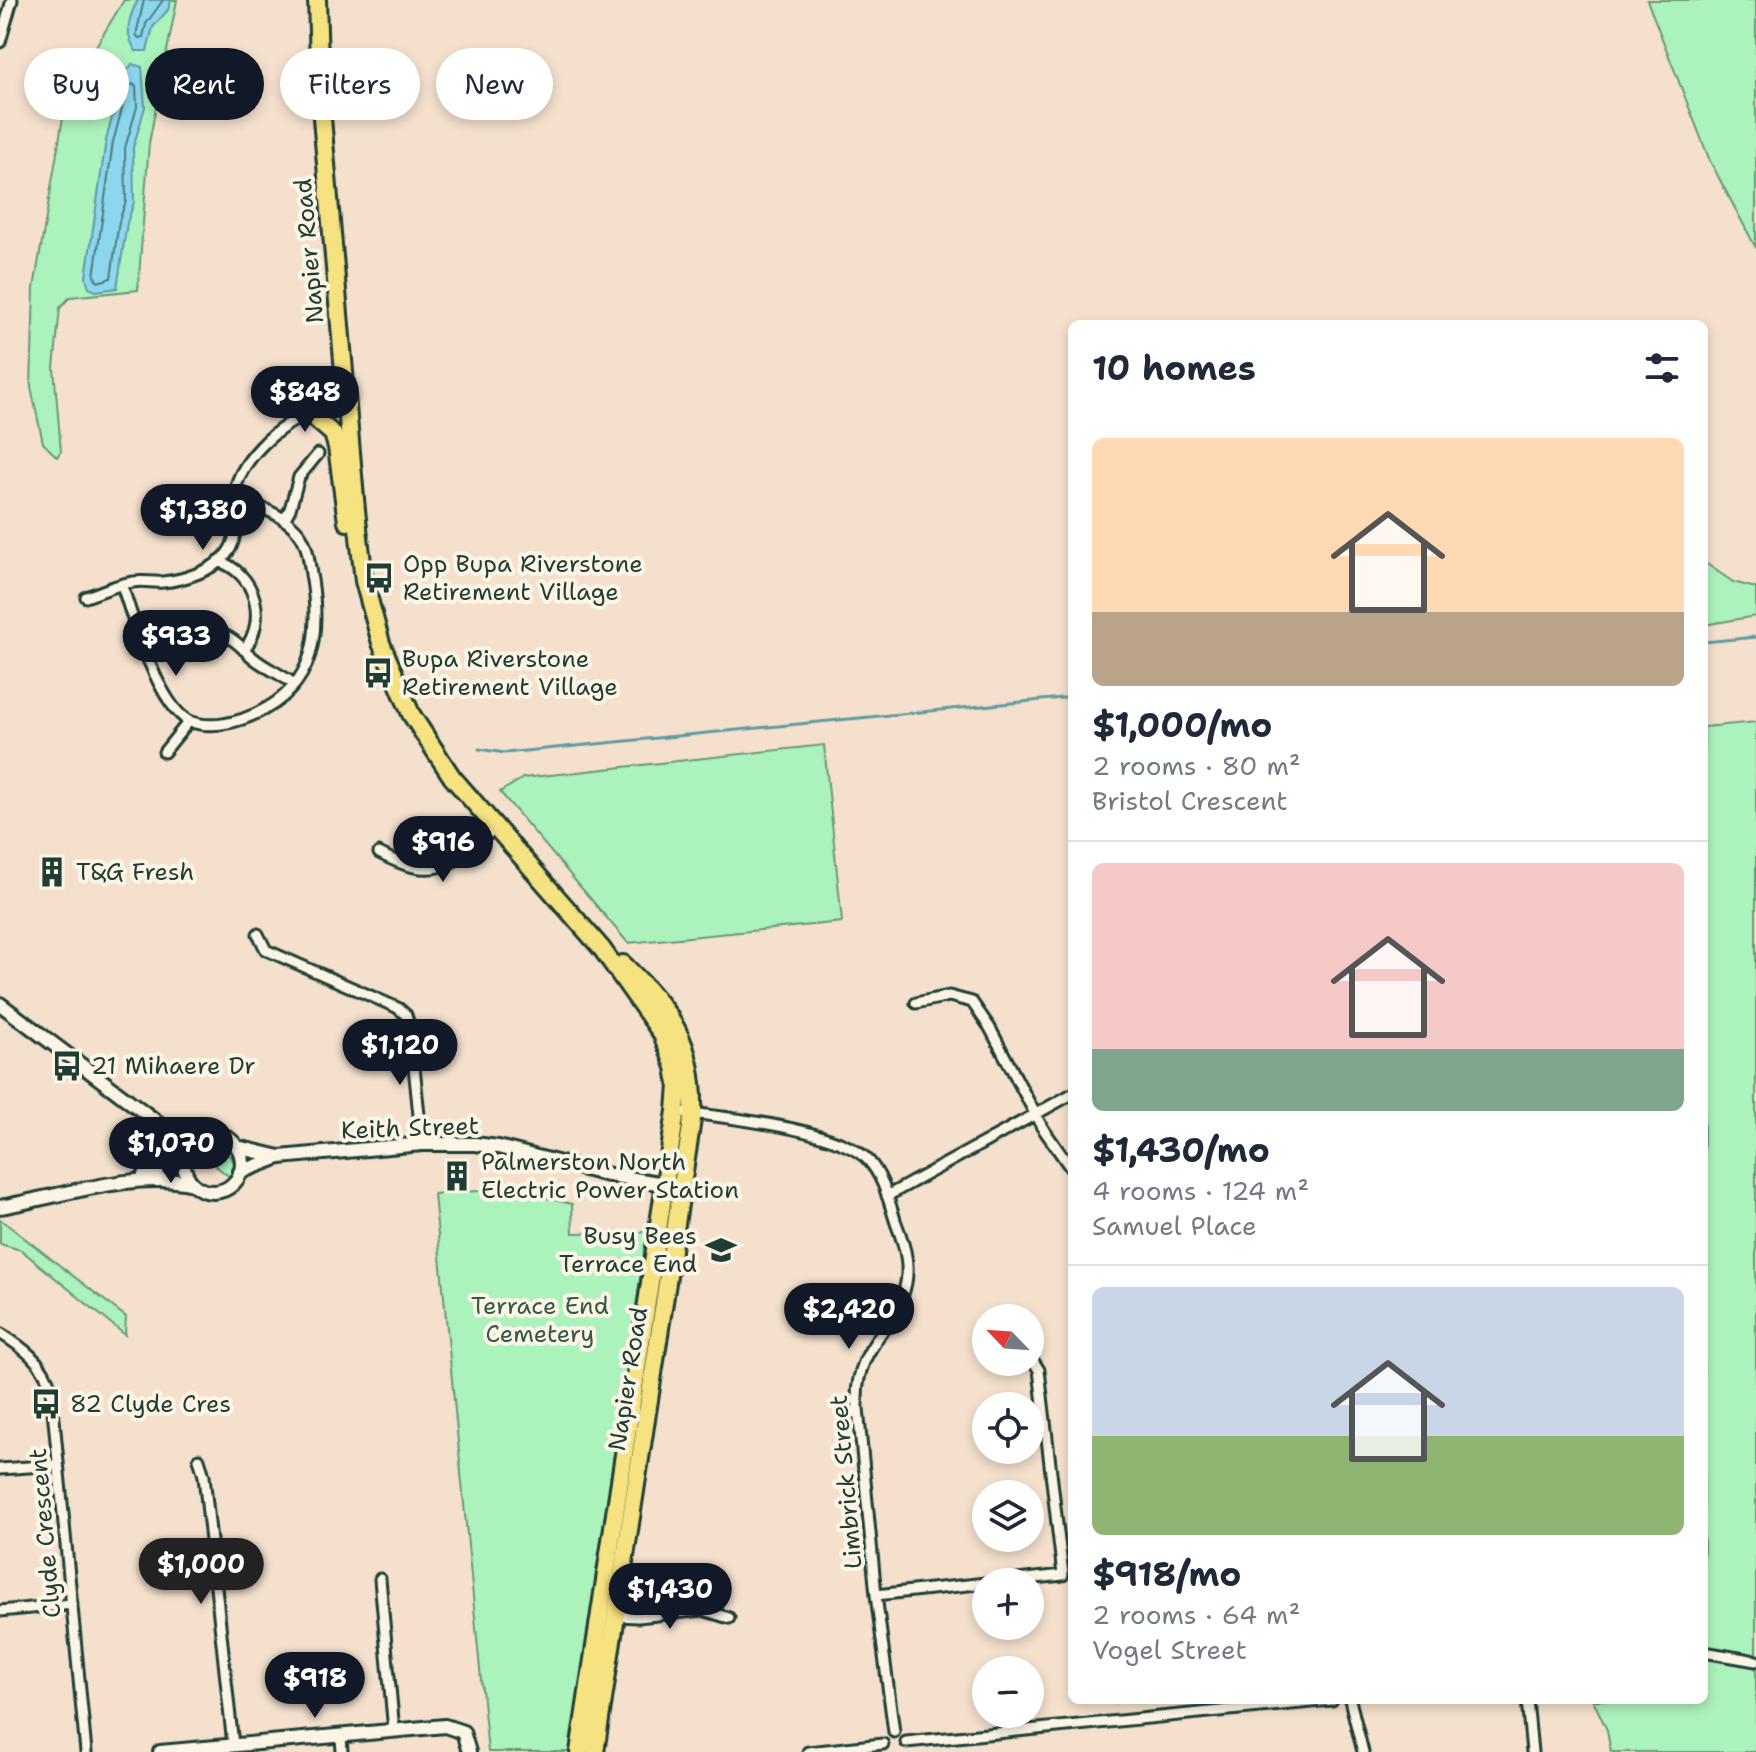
<!DOCTYPE html>
<meta charset="utf-8">
<style>
body{margin:0;font-family:"Shantell Sans",sans-serif;background:#f6f6f7;color:#1f2937;height:100vh;display:flex;flex-direction:column;font-size:30px;white-space:nowrap}
*{box-sizing:border-box;margin:0}
p{font-size:26px;color:#747a83}
.icon{flex:none;width:44px;height:44px;fill:none;stroke:currentColor;stroke-width:2;stroke-linecap:round;stroke-linejoin:round}
.map{position:relative;flex:1;overflow:hidden}
.side{position:absolute;left:1068px;top:320px;width:640px;height:1384px;display:flex;flex-direction:column;background:#fff;border-radius:12px;box-shadow:0 4px 12px #0003}
.side>*{flex:none}
.guide{position:absolute;left:24px;top:48px;width:760px;height:72px;display:flex;gap:16px}
.needle{width:52px;rotate:295deg}
.controls{position:absolute;left:972px;top:1304px;display:grid;gap:16px}
.controls a{display:grid;place-items:center;width:72px;height:72px;border-radius:50%;background:#fff;box-shadow:0 4px 12px #0003;font-size:40px}
.price{position:absolute;translate:-50% -68px;padding:0 18px;border-radius:28px;background:#111827;color:#fff;font-size:26px;line-height:52px;filter:drop-shadow(0 2px 4px #0008)}
.price::after{content:'';position:absolute;left:50%;top:48px;width:24px;height:18px;margin-left:-12px;background:inherit;clip-path:polygon(0 0,100% 0,50% 100%)}
.price.current{background:#222;color:#fff}
ul{padding:0;list-style:none}
li{display:grid;align-content:center;gap:16px;height:424px;padding:0 24px}
li+li{border-top:2px solid #e0e1e3}
li span{display:grid;place-items:center;height:248px;border-radius:12px;color:#555}
li>.icon{margin-inline-start:auto}
span .icon{width:144px;height:144px;fill:#fffc;stroke-width:1}
li b{font-size:34px}
h2{display:flex;justify-content:space-between;align-items:center;height:96px;padding:0 24px;font-size:34px}
.tag{padding:0 28px;border-radius:36px;background:#fff;box-shadow:0 4px 12px #0003;font-size:28px;line-height:72px}
.tag.current{background:#111827;color:#fff}
.map>svg:first-child{display:block}
.green{fill:#acf2bd;stroke:#669878;stroke-width:2}
.water{fill:#8dd7ee;stroke:#6199a4;stroke-width:2}
.lines{fill:none;stroke-linecap:round;stroke-linejoin:round}
.shore{stroke:#4b7b7e;stroke-width:2}
.stream{stroke:#6199a4;stroke-width:3}
.street-casing{stroke:#1f3d34;stroke-width:15}
.secondary-casing{stroke:#1f3d34;stroke-width:18}
.highway-casing{stroke:#1f3d34;stroke-width:22}
.street{stroke:#fcf5e5;stroke-width:9}
.secondary{stroke:#fcf5e5;stroke-width:12}
.highway{stroke:#f7e281;stroke-width:16}
.labels{text-anchor:middle;stroke-width:8;stroke-linejoin:round;paint-order:stroke}
.street-label{font-size:24px;fill:#1f3d34;stroke:#fcf5e5}
.poi-label{font-size:24px;fill:#1f3d34;stroke:#fcf5e5;text-anchor:start}
.park-label{font-size:24px;fill:#345849;stroke:#fcf5e5}
</style>
<div class="map">
<svg width="1756" height="1752" viewBox="0 0 1756 1752">
<rect width="100%" height="100%" fill="#f4e0cd"/>
<filter id="ink" filterUnits="userSpaceOnUse"><feTurbulence type="fractalNoise" baseFrequency=".0125" numOctaves="2"/><feDisplacementMap in="SourceGraphic" scale="16" xChannelSelector="R" yChannelSelector="G"/><feConvolveMatrix kernelMatrix="1 2 1 2 8 2 1 2 1" color-interpolation-filters="sRGB"/></filter>
<g filter="url(#ink)">
<path class="green" d="M124 0H177L149 143 138 290 70 297 60 308 54 368 61 451 57 457 43 443 31 387 34 288 67 94Z
M1647 0H1756V248L1710 161Z
M1704 562 1733 582 1756 588V616L1704 625Z
M1756 722V1752H1611L1607 1730 1593 1700H1704V727Z
M824 745 842 922 628 943 500 792 523 778Z
M200 1147 231 1156 234 1163 230 1177 196 1151Z
M508 1189 572 1204 573 1233 647 1232 570 1752H488L434 1194Z
M0 1219 126 1317 125 1335 21 1250 0 1244Z"/>
<path class="water" d="M138 0H171L168 10 153 27 147 51H136C124 34 128 18 138 0Z
M132 64 142 67 145 107 133 148 134 202 127 223 117 288 96 291 89 288 86 277 106 140 123 77Z"/>
<g class="lines">
<path class="shore" d="M144 0 136 35 139 38 143 37 146 24 163 0
M133 84 136 87 137 107 125 148 126 201 119 221 111 278 98 282 94 276 113 142 128 87Z"/>
<path class="stream" d="M1704 642 1756 637
M479 749 505 753 1072 697"/>
<g class="street-casing">
<path id="street" d="M0 42 12 0
M284 520 290 509 299 477 318 454
M218 561C256 573 268 620 244 650
M122 585C132 617 159 706 189 721L164 752
M86 597C101 592 117 584 133 582 143 580 153 583 163 582 183 580 212 571 225 556 241 538 233 518 234 497 236 464 279 422 310 415 322 412 335 412 347 411
M145 649C166 640 203 629 226 636 238 641 246 653 256 660 268 669 282 675 294 684
M189 721C207 728 225 725 243 719 310 695 322 645 312 580 309 565 309 546 299 533 283 514 258 505 234 501
M379 853C433 882 452 868 494 828
M258 934 266 950 398 1008 406 1015 410 1028 422 1144
M916 1003 949 996 972 1002 990 1028 1042 1127 1072 1170
M676 1111C721 1117 840 1128 869 1161 884 1178 889 1202 896 1223 905 1246 912 1269 903 1294 888 1334 857 1350 857 1398L876 1595 894 1732
M887 1196 1072 1094
M0 1333C22 1347 44 1362 51 1389L86 1752
M199 1459 204 1476 233 1745
M0 1469 57 1465
M380 1579 394 1731
M999 1582 1063 1575 1039 1370 1030 1356
M876 1595 986 1583
M0 1611 72 1604
M617 1616 638 1617 703 1610 729 1618
M1704 1652 1756 1661
M1350 1700 1363 1752
M1527 1700 1532 1752
M341 1736 342 1752
M906 1742 1332 1700
M808 1752 883 1744"/>
</g>
<g class="secondary-casing">
<path id="secondary" d="M0 1004 161 1125 185 1157
M161 1125 202 1137
M184 1163a29 29 0 1 1 58 0a29 29 0 1 1-58 0Z
M237 1147 280 1157
M240 1172 280 1157 422 1144H475L498 1147 604 1174 682 1187
M145 1174C158 1155 160 1138 149 1117
M144 1175 185 1158
M0 1207C59 1197 134 1170 193 1184
M160 1752 445 1726 463 1732 469 1752"/>
</g>
<g class="highway-casing">
<path id="highway" d="M317 0 320 95 356 510 364 581 381 643 411 714 452 777 602 949 662 1034 675 1067 678 1085 676 1111 579 1752
M311 415 333 434 337 447 347 522
M595 1752 693 1113C695 1043 671 1011 623 964"/>
</g>
<use href="#street" class="street"/>
<use href="#secondary" class="secondary"/>
<use href="#highway" class="highway"/>
</g>
</g>
<defs>
<g id="bus-bare" transform="scale(2.4)"><path d="M-5-6H5V4H4V6H2V4H-2V6H-4V4H-5ZM-3.5-4V0h7V-4ZM-3.5 1.2v1.5H-2V1.2ZM2 1.2v1.5H3.5V1.2Z" fill="#1f3d34" stroke="#fcf5e5" stroke-width="2.5" paint-order="stroke"/></g>
<g id="building-bare" transform="scale(2.4)"><path d="M-4-6H4V6H1V3H-1V6H-4ZM-2.5-4.3h1.7v1.8h-1.7ZM.8-4.3h1.7v1.8H.8ZM-2.5-1h1.7V.8h-1.7ZM.8-1h1.7V.8H.8Z" fill="#1f3d34" stroke="#fcf5e5" stroke-width="2.5" paint-order="stroke"/></g>
<g id="school-bare" transform="scale(2.4)"><path d="M0-5L7-2L0 1L-7-2ZM-4 1L0 2.5L4 1V4Q0 6-4 4Z" fill="#1f3d34" stroke="#fcf5e5" stroke-width="2.5" paint-order="stroke"/></g>
</defs>
<g fill-rule="evenodd">
<use href="#bus-bare" x="379" y="578"/>
<use href="#bus-bare" x="378" y="673"/>
<use href="#building-bare" x="52" y="872"/>
<use href="#bus-bare" x="67" y="1066"/>
<use href="#building-bare" x="457" y="1176"/>
<use href="#school-bare" x="721" y="1250"/>
<use href="#bus-bare" x="46" y="1404"/>
</g>
<g class="labels">
<g class="street-label">
<text transform="translate(309 251) rotate(-95)" y="8">Napier Road</text>
<text transform="translate(410 1128) rotate(-2)" y="8">Keith Street</text>
<text transform="translate(628 1379) rotate(-81)" y="8">Napier Road</text>
<text transform="translate(846 1482) rotate(-95)" y="8">Limbrick Street</text>
<text transform="translate(45 1533) rotate(-95)" y="8">Clyde Crescent</text>
</g>
<g class="poi-label">
<text x="403" y="572">Opp Bupa Riverstone<tspan x="403" dy="28">Retirement Village</tspan></text>
<text x="402" y="667">Bupa Riverstone<tspan x="402" dy="28">Retirement Village</tspan></text>
<text x="76" y="880">T&amp;G Fresh</text>
<text x="91" y="1074">21 Mihaere Dr</text>
<text x="481" y="1170">Palmerston North<tspan x="481" dy="28">Electric Power Station</tspan></text>
<text x="697" y="1244" text-anchor="end">Busy Bees<tspan x="697" dy="28">Terrace End</tspan></text>
<text x="70" y="1412">82 Clyde Cres</text>
</g>
<g class="park-label">
<text x="540" y="1314">Terrace End<tspan x="540" dy="28">Cemetery</tspan></text>
</g>
</g>
</svg>
<div class="controls">
<a><svg class="needle" viewBox="-14 -14 28 28"><path d="M0-13l5 13h-10z" fill="#e53935"/><path d="M0 13l5-13h-10z" fill="#747a83"/></svg></a>
<a><svg class="icon" aria-label="locate" viewBox="0 0 24 24"><circle cx="12" cy="12" r="6"/><path d="M12 2v4M12 18v4M2 12h4M18 12h4"/></svg></a>
<a><svg class="icon" aria-label="layers" viewBox="0 0 24 24"><path d="M12 4l9 5-9 5-9-5zM3 14l9 5 9-5"/></svg></a>
<a>+</a>
<a>−</a>
</div>
<b class="price" style="left:305px;top:434px">$848</b>
<b class="price" style="left:203px;top:552px">$1,380</b>
<b class="price" style="left:176px;top:678px">$933</b>
<b class="price" style="left:443px;top:884px">$916</b>
<b class="price" style="left:400px;top:1087px">$1,120</b>
<b class="price" style="left:171px;top:1185px">$1,070</b>
<b class="price" style="left:849px;top:1351px">$2,420</b>
<b class="price current" style="left:201px;top:1606px">$1,000</b>
<b class="price" style="left:670px;top:1631px">$1,430</b>
<b class="price" style="left:315px;top:1720px">$918</b>
<div class="guide">
<a class="tag">Buy</a>
<a class="tag current">Rent</a>
<a class="tag">Filters</a>
<a class="tag">New</a>
</div>
<section class="side">
<h2>10 homes<svg class="icon" aria-label="filters" viewBox="0 0 24 24"><path d="M4 7h16M4 17h16"/><circle cx="9" cy="7" r="2"/><circle cx="15" cy="17" r="2"/></svg></h2>
<ul>
<li><span style="background:linear-gradient(#ffd9b3 70%,#b9a48a 0)"><svg class="icon" aria-label="home" viewBox="0 0 24 24"><path d="M3 11l9-7 9 7M6 9v11h12V9"/></svg></span><div><b>$1,000/mo</b><p>2 rooms · 80 m²</p><p>Bristol Crescent</p></div></li>
<li><span style="background:linear-gradient(#f6c9c9 75%,#7fa58c 0)"><svg class="icon" aria-label="home" viewBox="0 0 24 24"><path d="M3 11l9-7 9 7M6 9v11h12V9"/></svg></span><div><b>$1,430/mo</b><p>4 rooms · 124 m²</p><p>Samuel Place</p></div></li>
<li><span style="background:linear-gradient(#c9d6e8 60%,#8fb573 0)"><svg class="icon" aria-label="home" viewBox="0 0 24 24"><path d="M3 11l9-7 9 7M6 9v11h12V9"/></svg></span><div><b>$918/mo</b><p>2 rooms · 64 m²</p><p>Vogel Street</p></div></li>
</ul>
</section>
</div>
